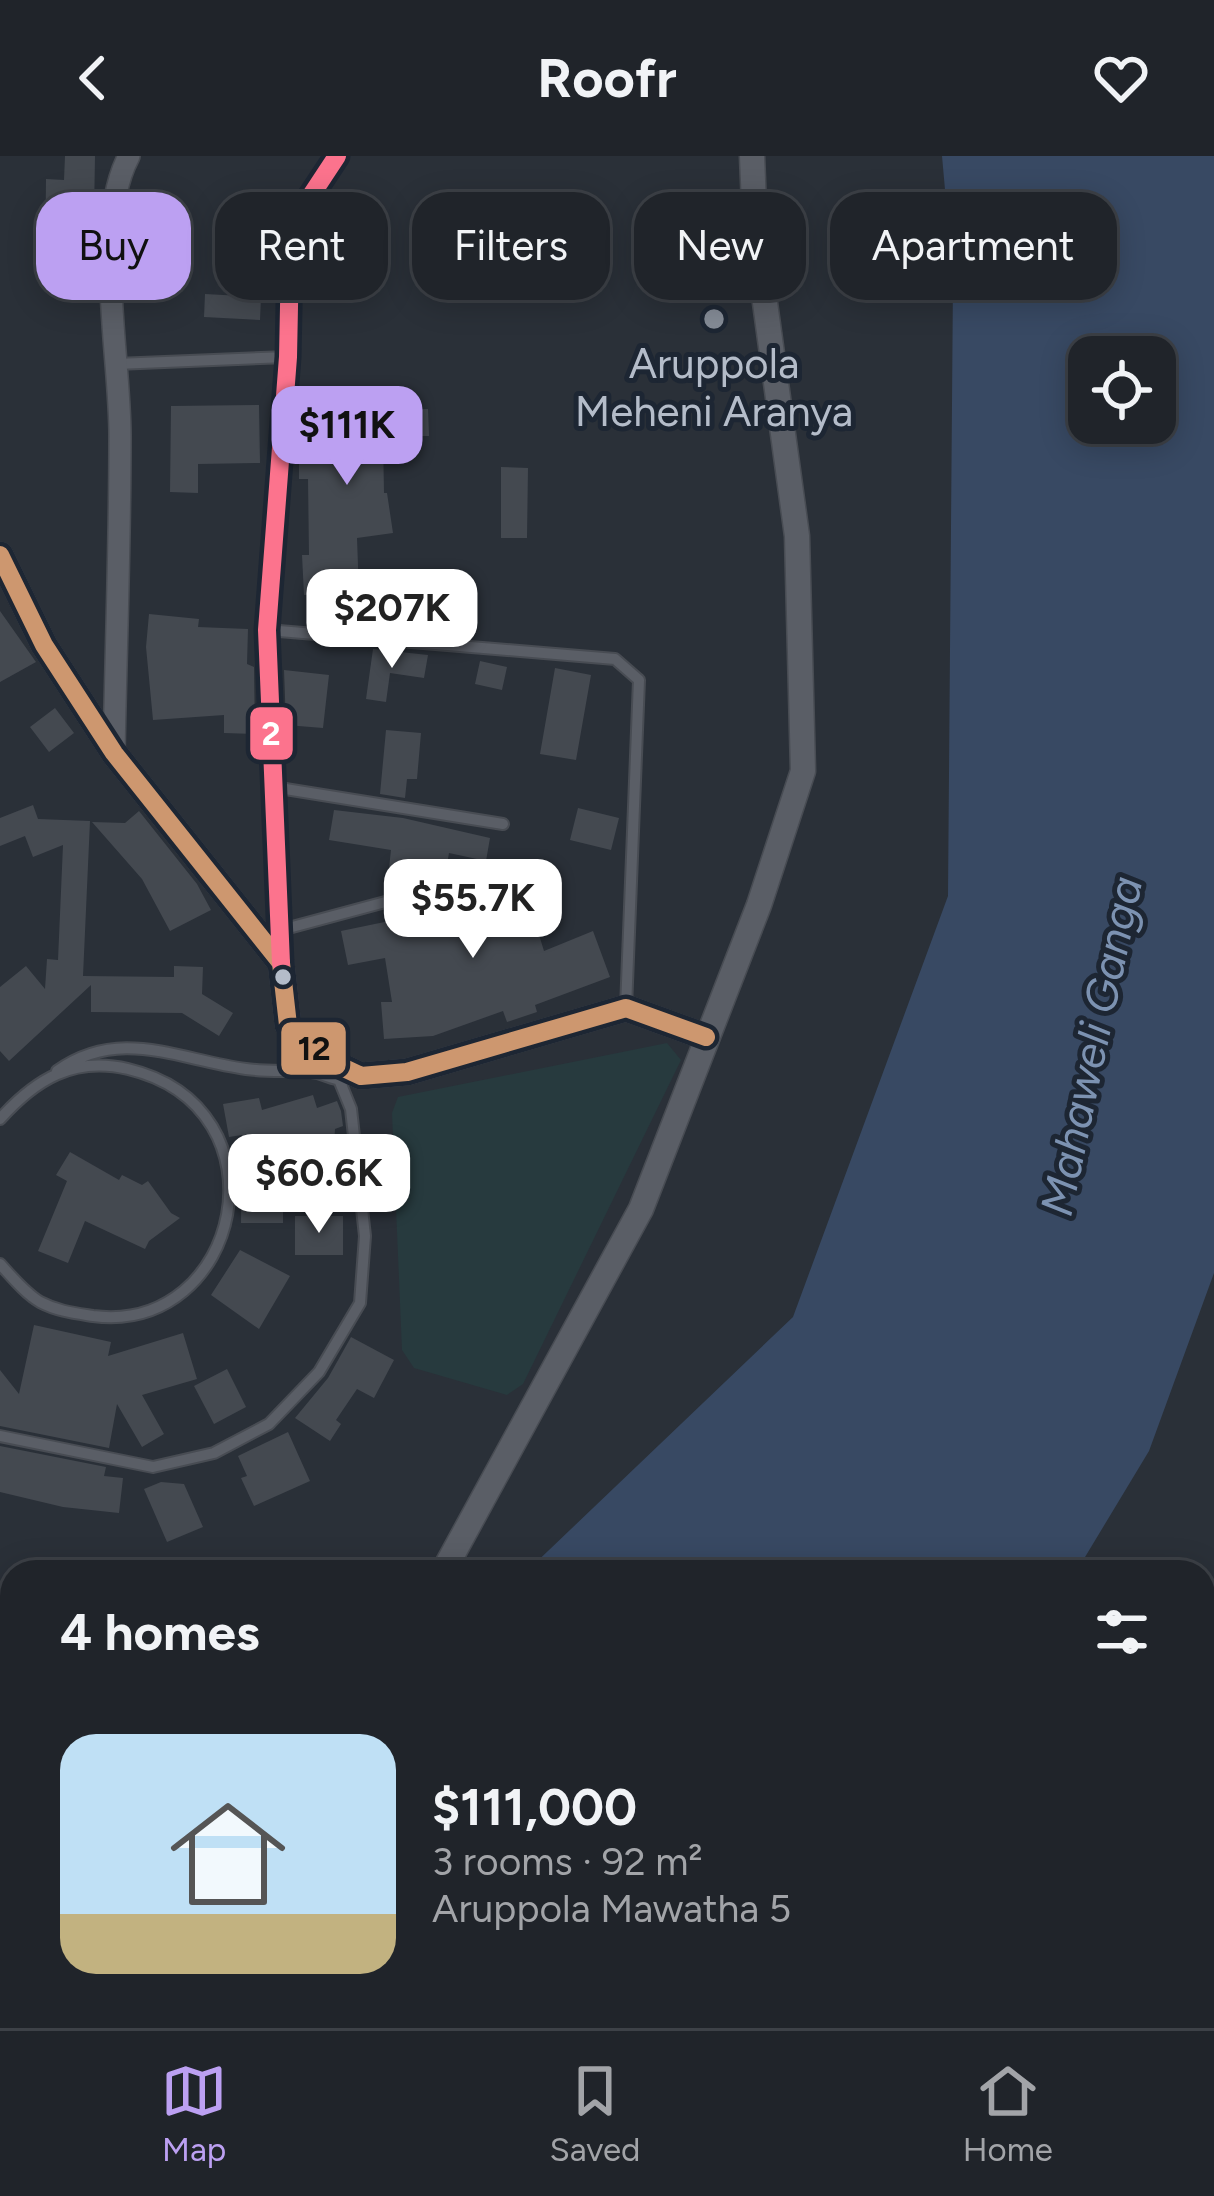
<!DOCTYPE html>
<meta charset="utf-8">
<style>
body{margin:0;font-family:Figtree,sans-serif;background:#282c32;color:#f1f3f6;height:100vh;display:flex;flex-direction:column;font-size:45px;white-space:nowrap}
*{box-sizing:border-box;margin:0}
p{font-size:39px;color:#a2a4a8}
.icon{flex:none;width:66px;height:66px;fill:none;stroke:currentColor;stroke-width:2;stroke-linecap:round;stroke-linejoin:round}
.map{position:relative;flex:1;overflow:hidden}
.panel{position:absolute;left:0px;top:1404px;width:1215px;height:468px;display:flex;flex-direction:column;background:#20242a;border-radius:36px 36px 0 0;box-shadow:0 6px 30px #0003,0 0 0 3px #3d4147}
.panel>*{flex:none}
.banner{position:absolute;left:36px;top:36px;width:1143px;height:108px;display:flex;gap:24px}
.buttons{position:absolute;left:1068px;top:180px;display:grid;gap:24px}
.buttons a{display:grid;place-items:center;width:108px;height:108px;border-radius:24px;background:#20242a;box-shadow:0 6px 30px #0003,0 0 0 3px #3d4147;font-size:60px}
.price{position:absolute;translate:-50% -102px;padding:0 27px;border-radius:24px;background:#fff;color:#222;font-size:39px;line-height:78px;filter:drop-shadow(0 3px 6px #0008)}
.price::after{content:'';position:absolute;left:50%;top:72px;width:36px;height:27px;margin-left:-18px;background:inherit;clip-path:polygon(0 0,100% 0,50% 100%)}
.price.current{background:#bca0f2;color:#111}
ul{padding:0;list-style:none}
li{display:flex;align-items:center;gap:36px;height:300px;padding:0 60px}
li+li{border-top:3px solid #3d4147}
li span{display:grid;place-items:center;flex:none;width:336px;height:240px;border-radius:36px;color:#555}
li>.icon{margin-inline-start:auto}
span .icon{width:144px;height:144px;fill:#fffc;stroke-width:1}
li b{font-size:51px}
h2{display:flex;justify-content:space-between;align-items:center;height:144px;padding:0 60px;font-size:51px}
.pill{padding:0 42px;border-radius:36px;background:#20242a;box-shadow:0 6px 30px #0003,0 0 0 3px #3d4147;font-size:42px;line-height:108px}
.pill.current{background:#bca0f2;color:#111}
header{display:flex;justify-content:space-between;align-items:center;height:156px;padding:0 60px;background:#20242a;font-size:54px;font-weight:700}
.tab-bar{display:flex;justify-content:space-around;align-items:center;height:168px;border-top:3px solid #3d4147;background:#20242a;font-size:33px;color:#a2a4a8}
.tab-bar a{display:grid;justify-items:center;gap:6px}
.tab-bar .current{color:#bca0f2}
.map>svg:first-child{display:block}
.green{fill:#273a3e}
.water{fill:#384963;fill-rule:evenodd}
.building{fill:#444950}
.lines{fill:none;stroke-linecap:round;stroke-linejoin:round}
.service-casing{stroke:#484c53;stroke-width:14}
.minor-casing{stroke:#484c53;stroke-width:24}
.tertiary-casing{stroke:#484c53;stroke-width:27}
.service{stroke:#5a5e66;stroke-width:10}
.minor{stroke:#5a5e66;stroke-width:21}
.tertiary{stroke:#5a5e66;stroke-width:24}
.bus-1-casing{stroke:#1d2633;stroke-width:27}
.bus-2-casing{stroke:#1d2633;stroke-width:27}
.bus-1{stroke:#cd976f;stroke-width:18}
.bus-2{stroke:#fc738d;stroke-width:18}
.poi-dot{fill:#848b96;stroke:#1d2633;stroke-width:4.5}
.bus-dot{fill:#b4bcc9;stroke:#1d2633;stroke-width:4.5}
.labels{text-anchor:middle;stroke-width:10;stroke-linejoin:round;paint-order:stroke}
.poi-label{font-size:42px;fill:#b4bcc9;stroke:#1d2633}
.water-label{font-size:45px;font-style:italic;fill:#7c92b1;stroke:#1d2633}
.line-badge{stroke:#1d2633;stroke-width:4.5}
.badge-label{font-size:33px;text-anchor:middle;font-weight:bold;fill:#fff}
.pale-badge-label{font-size:33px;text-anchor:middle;font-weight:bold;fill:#111}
</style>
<header><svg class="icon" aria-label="back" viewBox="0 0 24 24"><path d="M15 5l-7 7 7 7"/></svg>Roofr<svg class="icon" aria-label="heart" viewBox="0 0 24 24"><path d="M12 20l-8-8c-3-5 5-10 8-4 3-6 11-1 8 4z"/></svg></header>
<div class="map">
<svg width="1214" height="1872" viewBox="0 0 1214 1872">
<rect width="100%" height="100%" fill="#2a3038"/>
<path class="green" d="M667 887 681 904 523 1228 507 1239 414 1212 402 1194 392 957 398 941Z"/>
<path class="water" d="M942 0H1214V1117L1149 1295 1076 1416H526L793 1161 948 740 953 123ZM1089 201H1155V267H1089Z
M381 1860H923L916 1872H380Z"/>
<path class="building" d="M65 0H95L93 118 45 116 46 23 64 24Z
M205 138 261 141 260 164 204 161Z
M259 249 260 307 198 308V337L170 336 171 250Z
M428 253 429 280H383L384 337H387L393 377 357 382 359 437 304 439 302 399H309L308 323H299V255Z
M501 311 528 312 527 382H501Z
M0 455 36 506 0 526Z
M149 458 199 463 198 471 248 473 247 508 254 511 255 578 224 577V559L153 564 146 491Z
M373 493 428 499 424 522 390 517 386 546 366 543Z
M480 505 507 511 502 534 475 528Z
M555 512 591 519 576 604 540 598Z
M284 514 329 519 323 572 286 569Z
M55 552 74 577 49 596 30 571Z
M386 574 421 577 417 623H407L405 642 380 638Z
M33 649 38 663 90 665 83 820 174 821V810L203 811 202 838 233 857 219 880 182 857 91 856V829L9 905 0 895V831L26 810 45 833 47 803 58 804 63 689 33 701 25 680 0 690V662Z
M578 652 619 662 611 694 570 684Z
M334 654 403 662 490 682 486 705 449 697 445 720 389 712 391 694 329 684Z
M139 655 197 728 211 754 170 775 142 723 92 666 125 667Z
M548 721 559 747 532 756 544 795 593 775 610 821 535 849 537 856 507 866 503 855 433 880 384 883 381 846H392L385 802 348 809 341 775 428 757 426 751Z
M313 939 317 952 337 945 341 955 343 970 335 973 332 1023 283 1021V1067H241L242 979 229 981 223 948 259 942 262 954Z
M70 996 119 1024 122 1019 142 1029 148 1025 171 1057 180 1062 149 1085 145 1093 85 1065 68 1107 38 1095 67 1025 56 1019Z
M295 1060H343V1099H295Z
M240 1094 290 1120 259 1173 211 1139Z
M34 1169 111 1186 108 1200 183 1177 197 1223 142 1239 164 1278 142 1291 117 1248 109 1292 0 1270V1214L19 1238Z
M351 1181 394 1204 374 1242 357 1233 336 1264 341 1268 330 1285 295 1262 328 1222Z
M227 1213 246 1251 214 1268 194 1230Z
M288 1276 310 1325 254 1350 241 1322 247 1320 238 1300Z
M0 1290 106 1311 104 1320 123 1322 119 1357 63 1351 0 1336Z
M161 1326 184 1328 203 1371 167 1386 144 1333Z"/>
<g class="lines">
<g class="service-casing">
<path id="service" d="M116 208 287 201
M267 474 615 503 639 524 626 852
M273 631 503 668
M281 774 516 711
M57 915C120 870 178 904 246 913 267 916 289 914 311 916 324 917 333 925 346 924
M0 963C35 924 73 900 128 913 291 952 241 1179 93 1160 74 1157 57 1155 40 1146 25 1137 12 1121 0 1108
M0 1280 153 1311 214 1297 269 1268 319 1216 360 1147 365 1080 351 953 340 926"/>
</g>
<g class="minor-casing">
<path id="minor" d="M114 597C116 492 120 388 120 283 121 204 92 69 129 0
M281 807 267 474 288 201 290 100 308 44 337 0"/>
</g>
<g class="tertiary-casing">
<path id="tertiary" d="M0 399 44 489 114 597 281 807 288 869 325 903 361 920 407 916 626 852 706 881
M443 1416 641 1053 759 749 803 615 797 380 755 74 752 0
M260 1872 263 1860"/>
</g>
<use href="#service" class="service"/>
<use href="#minor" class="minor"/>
<use href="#tertiary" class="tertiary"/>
<g class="bus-1-casing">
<path id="bus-1" d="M0 399 44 489 114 597 281 807 288 869 325 903 361 920 407 916 626 852 706 881"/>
</g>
<g class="bus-2-casing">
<path id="bus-2" d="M281 807 267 474 288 201 290 100 308 44 337 0"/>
</g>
<use href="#bus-1" class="bus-1"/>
<use href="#bus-2" class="bus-2"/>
</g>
<circle class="poi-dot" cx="714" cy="163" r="12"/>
<circle class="bus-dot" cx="283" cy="821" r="10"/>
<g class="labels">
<g class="poi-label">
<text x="714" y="222">Aruppola<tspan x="714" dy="48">Meheni Aranya</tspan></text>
</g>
<g class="water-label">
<text transform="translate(1091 890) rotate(-78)" y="16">Mahaweli Ganga</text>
</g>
</g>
<g class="line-badge">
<rect x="248" y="549" width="47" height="57" rx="12" fill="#fc738d"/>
<rect x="279" y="864" width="69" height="57" rx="12" fill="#cd976f"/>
</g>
<g class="badge-label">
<text x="271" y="589">2</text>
</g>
<g class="pale-badge-label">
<text x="314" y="904">12</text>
</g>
</svg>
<div class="buttons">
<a><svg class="icon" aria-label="locate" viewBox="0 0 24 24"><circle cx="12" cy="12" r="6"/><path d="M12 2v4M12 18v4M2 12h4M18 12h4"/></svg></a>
</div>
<b class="price current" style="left:347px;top:332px">$111K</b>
<b class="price" style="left:392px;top:515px">$207K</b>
<b class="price" style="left:473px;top:805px">$55.7K</b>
<b class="price" style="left:319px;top:1080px">$60.6K</b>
<div class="banner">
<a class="pill current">Buy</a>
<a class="pill">Rent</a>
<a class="pill">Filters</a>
<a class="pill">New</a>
<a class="pill">Apartment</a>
</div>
<section class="panel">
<h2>4 homes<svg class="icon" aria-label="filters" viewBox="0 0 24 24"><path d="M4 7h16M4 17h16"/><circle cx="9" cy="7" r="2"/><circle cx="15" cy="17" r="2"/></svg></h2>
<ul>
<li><span style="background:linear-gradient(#bfe0f5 75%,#c2b280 0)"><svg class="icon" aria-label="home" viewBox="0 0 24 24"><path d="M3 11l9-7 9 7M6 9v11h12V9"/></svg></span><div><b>$111,000</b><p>3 rooms · 92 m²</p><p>Aruppola Mawatha 5</p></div></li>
</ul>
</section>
</div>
<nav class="tab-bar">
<a class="current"><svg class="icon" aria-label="map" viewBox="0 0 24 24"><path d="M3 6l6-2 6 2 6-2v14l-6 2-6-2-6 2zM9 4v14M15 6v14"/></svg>Map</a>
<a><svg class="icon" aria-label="saved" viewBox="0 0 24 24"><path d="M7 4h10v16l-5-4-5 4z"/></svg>Saved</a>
<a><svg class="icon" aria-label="home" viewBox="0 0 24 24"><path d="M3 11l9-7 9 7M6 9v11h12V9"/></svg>Home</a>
</nav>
